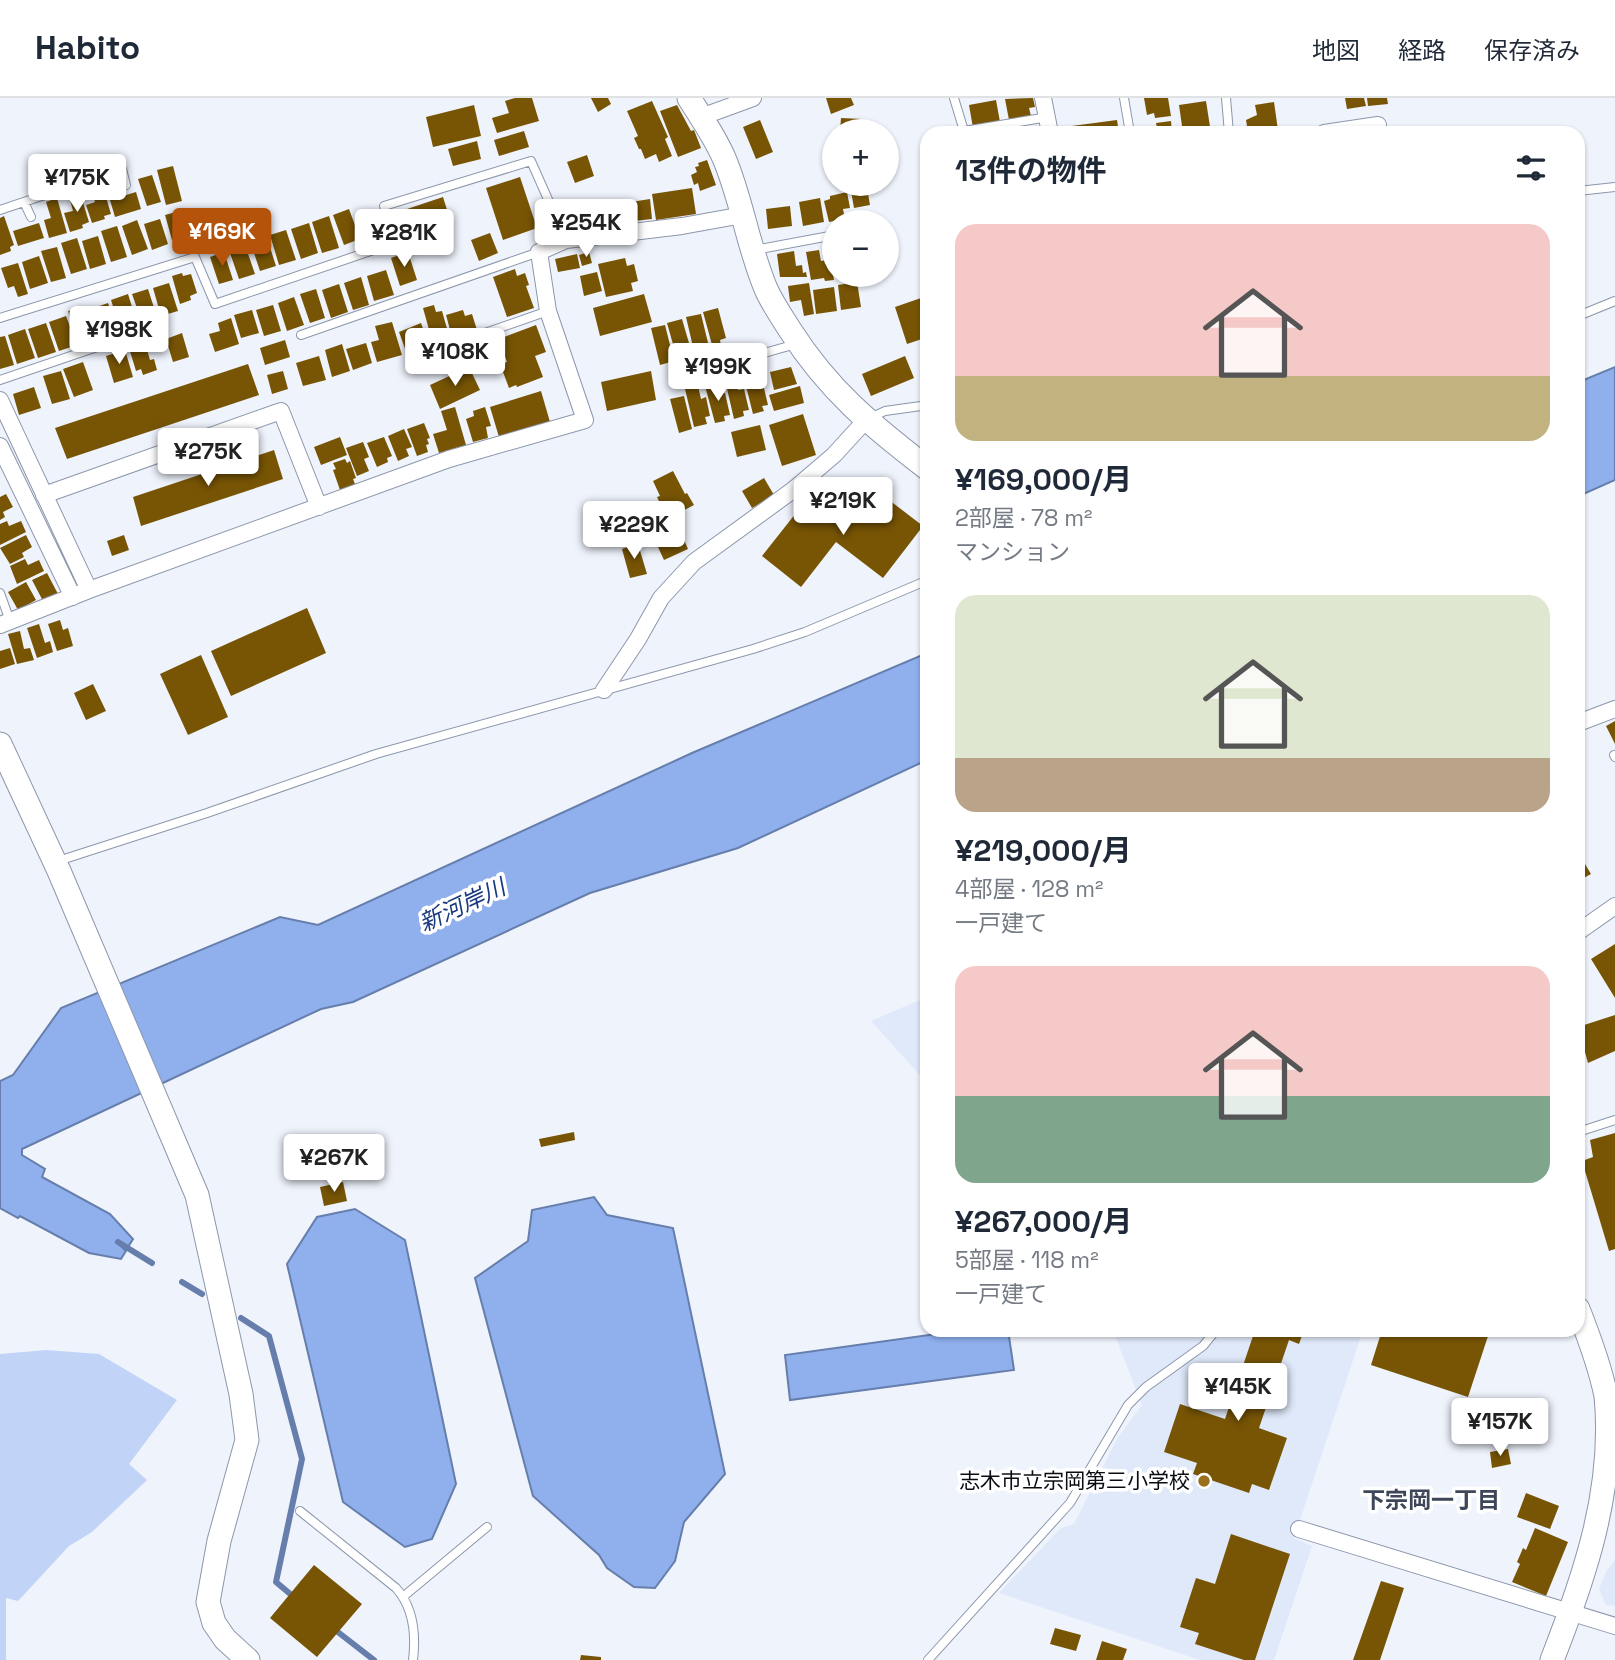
<!DOCTYPE html>
<html lang="ja">
<meta charset="utf-8">
<style>
body{margin:0;font-family:"Space Grotesk","Noto Sans JP",sans-serif;background:#f6f6f7;color:#1f2937;height:100vh;display:flex;flex-direction:column;font-size:26px;white-space:nowrap}
*{box-sizing:border-box;margin:0}
p{font-size:23px;color:#747a83}
.icon{flex:none;width:38px;height:38px;fill:none;stroke:currentColor;stroke-width:2;stroke-linecap:round;stroke-linejoin:round}
.map{position:relative;flex:1;overflow:hidden}
.panel{position:absolute;left:920px;top:28px;width:665px;height:1211px;display:flex;flex-direction:column;background:#fff;border-radius:21px;box-shadow:0 2px 5px #0004}
.panel>*{flex:none}
.fabs{position:absolute;left:822px;top:21px;display:grid;gap:14px}
.fabs a{display:grid;place-items:center;width:77px;height:77px;border-radius:50%;background:#fff;box-shadow:0 2px 5px #0004;font-size:35px}
.price{position:absolute;translate:-50% -60px;padding:0 16px;border-radius:7px;background:#fff;color:#222;font-size:23px;line-height:46px;filter:drop-shadow(0 2px 4px #0008)}
.price::after{content:'';position:absolute;left:50%;top:42px;width:21px;height:16px;margin-left:-10px;background:inherit;clip-path:polygon(0 0,100% 0,50% 100%)}
.price.current{background:#b45309;color:#fff}
ul{padding:0;list-style:none}
li{display:grid;align-content:center;gap:14px;height:371px;padding:0 35px}
li span{display:grid;place-items:center;height:217px;border-radius:21px;color:#555}
li>.icon{margin-inline-start:auto}
span .icon{width:126px;height:126px;fill:#fffc;stroke-width:1}
li b{font-size:30px}
h2{display:flex;justify-content:space-between;align-items:center;height:84px;padding:0 35px;font-size:30px}
header{display:flex;align-items:center;gap:42px;box-sizing:border-box;height:98px;padding:0 35px;background:#fff;border-bottom:2px solid #e0e1e3}
header strong{font-size:33px}
nav{display:flex;gap:38px;margin-inline-start:auto;font-size:24px}
.map>svg:first-child{display:block}
.built{fill:#dfe9fa}
.green{fill:#c1d4f8}
.water{fill:#8fafed;stroke:#667eab;stroke-width:2}
.lines{fill:none;stroke-linecap:round;stroke-linejoin:round}
.stream{stroke:#667eab;stroke-width:6}
.building{fill:#785505}
.lane-casing{stroke:#8c97ab;stroke-width:10}
.street-casing{stroke:#8c97ab;stroke-width:18}
.secondary-casing{stroke:#8c97ab;stroke-width:25}
.lane{stroke:#fff;stroke-width:8}
.street{stroke:#fff;stroke-width:16}
.secondary{stroke:#fff;stroke-width:23}
.poi-dot{fill:#99701c;stroke:#fff;stroke-width:2.5}
.labels{text-anchor:middle;stroke-width:7;stroke-linejoin:round;paint-order:stroke}
.poi-label{font-size:21px;fill:#080b12;stroke:#fff;text-anchor:end}
.water-label{font-size:23px;font-style:italic;fill:#18387f;stroke:#fff}
.neighbourhood-label{font-size:23px;font-weight:bold;fill:#3d4759;stroke:#fff}
</style>
<header>
<strong>Habito</strong>
<nav><a>地図</a><a>経路</a><a>保存済み</a></nav>
</header>
<div class="map">
<svg width="1615" height="1562" viewBox="0 0 1615 1562">
<rect width="100%" height="100%" fill="#eff3fc"/>
<path class="built" d="M927 899V985L871 923Z
M1113 1232H1363L1294 1440 1312 1448 1274 1562H1200L999 1495 1061 1430 1074 1426 1117 1341 1142 1307Z
M1615 1462V1508L1606 1507 1599 1491 1607 1472Z"/>
<path class="green" d="M46 1252 99 1256 177 1302 129 1366 147 1382 92 1434 69 1448 18 1503 6 1500V1562H0V1256Z"/>
<path class="water" d="M1615 269V382L1579 398V284Z
M927 555V662L738 750 590 795 353 904 321 911 22 1051V1057L45 1071 42 1079 110 1116 133 1141 128 1149H122L126 1153 121 1161 89 1155 20 1118 18 1120 0 1110V983L13 977 61 910 280 819 318 827 692 655Z
M594 1099 607 1117 673 1130 725 1376 684 1424 675 1463 655 1490 634 1489 607 1470 599 1457 533 1398 475 1180 528 1143 532 1112Z
M355 1111 405 1142 456 1386 432 1441 405 1449 343 1404 287 1166 317 1119Z
M965 1232H1008L1014 1272 790 1302 785 1257Z"/>
<g class="lines">
<path class="stream" d="M118 1144 152 1165
M182 1184 202 1196
M241 1220 269 1238 302 1361 276 1484 295 1500
M334 1531 374 1562"/>
</g>
<path class="building" d="M515 0H532L539 23 497 35 492 20 509 15 505 3Z
M591 0H608L611 6 598 14Z
M826 0H851L854 7 831 16Z
M1033 0 1035 9 1029 10 1031 18 1009 22 1005 1Z
M1144 0H1168L1171 18 1155 20 1154 15 1147 17Z
M1345 0H1364L1366 8 1347 11Z
M1367 0H1387L1388 6 1368 8Z
M996 2 1000 24 973 30 969 7Z
M652 3 668 39 665 41 672 58 659 64 656 56 645 61 641 51H639L634 40 638 38 627 13Z
M1206 3 1211 35H1183L1179 7Z
M1274 4 1278 32 1259 35 1248 34 1246 22 1257 17 1255 7Z
M474 7 481 38 433 49 426 19Z
M677 7 691 33 694 32 701 50 678 59 660 13Z
M841 20 862 21V30L875 31V33H840Z
M760 22 773 54 756 61 743 29Z
M1117 22 1119 35H1065L1064 29Z
M1171 23 1172 35H1158L1156 25Z
M524 33 529 49 499 58 494 42Z
M477 43 481 61 453 68 448 51Z
M587 57 594 78 575 85 567 64Z
M707 62 716 87 700 93 698 85 694 87 691 77 697 74 695 69 699 68 698 65Z
M173 68 182 103 166 107 157 72Z
M152 77 161 104 147 108 138 81Z
M520 79 537 130 503 142 486 90Z
M102 86 111 116 104 118 105 121 92 125 86 107 95 104 91 90Z
M692 90 696 116 656 122 652 96Z
M867 90 870 107 854 110 851 93Z
M136 94 141 111 115 119 110 102Z
M847 94 850 110 843 111 845 121 829 124 824 103 830 101V98Z
M80 95 89 124 82 127 83 130 70 134 64 115 73 113 69 98Z
M443 99 448 115 412 127 407 111Z
M57 100 67 135 49 140 44 122 51 120 46 104Z
M820 100 824 124 803 128 799 104Z
M650 101 652 121 634 123 631 104Z
M790 108 792 128 768 131 766 111Z
M349 111 360 141 344 147 333 117Z
M183 112 190 137 172 142 165 117Z
M367 114 369 118 378 116 383 132 374 135 377 142 364 146 355 117Z
M4 118 14 147 10 149 11 153 0 157V120Z
M329 118 339 150 322 155 312 124Z
M160 121 168 146 152 152 144 126Z
M137 122 148 151 132 157 122 128Z
M39 125 44 140 18 148 13 133Z
M309 125 318 155 301 161 291 131Z
M117 128 127 159 111 164 101 133Z
M286 132 296 162 279 167 270 137Z
M490 135 498 155 479 163 471 142Z
M266 137 276 168 260 173 250 143Z
M98 138 106 166 90 171 82 143Z
M77 140 87 171 71 176 61 145Z
M245 147 255 176 239 181 229 152Z
M57 149 66 180 51 184 41 153Z
M819 152 821 163 827 162 829 170H832L834 182 825 183 824 180 811 182 806 154Z
M794 153 796 168 802 167 803 175 806 174 807 179H780L777 156Z
M224 154 233 182 219 186 210 159Z
M408 154 417 182 400 188 391 160Z
M589 154 592 165 582 168 579 157Z
M577 156 580 170 558 174 555 161Z
M39 158 48 185 30 191 22 164Z
M625 160 627 168 634 166 638 183 631 185 633 193 606 199 598 166Z
M18 165 28 196 18 199 14 188 8 190 1 170Z
M515 171 517 178 525 175 529 187 526 188 534 210 507 219 493 179Z
M386 172 394 197 374 203 367 178Z
M597 174 602 193 584 198 580 178Z
M182 175 183 178 191 176 197 195 190 198 191 202 180 206 172 178Z
M361 179 369 207 353 212 344 185Z
M857 184 861 209 841 212 838 187Z
M169 185 178 213 161 218 153 190Z
M809 185 814 216 804 218 801 202 790 204 788 188Z
M339 186 348 214 331 220 322 192Z
M834 189 837 213 816 216 813 192Z
M148 191 157 219 142 224 132 196Z
M316 191 325 220 310 225 300 196Z
M128 196 137 225 120 230 111 202Z
M644 196 652 224 600 238 593 210Z
M294 199 304 227 287 233 278 205Z
M921 200 928 221V239L907 246 895 209Z
M108 205 118 233 101 239 91 211Z
M273 207 281 233 264 238 256 212Z
M434 207 436 214 442 213 450 241 433 246 423 210Z
M80 210 83 222 91 220 97 240 78 246 68 213Z
M718 210 726 240 720 242 722 252 714 254 703 214Z
M252 212 259 235 241 240 234 217Z
M463 212 465 218 472 216 477 232 452 239 446 217Z
M701 216 709 249 694 253 686 219Z
M66 218 77 247 59 253 49 224Z
M231 220 239 246 215 254 209 236 220 233 218 225Z
M682 221 691 252 684 254 687 262 678 264 667 225Z
M392 224 402 257 377 264 371 244 379 242 375 228Z
M46 225 56 254 38 260 28 231Z
M421 225 429 247 407 256 399 234Z
M536 227 546 254 535 258 543 279 517 289 516 287 509 290 500 266 507 264 499 241Z
M665 227 674 263 660 267 651 230Z
M25 231 35 260 17 266 8 237Z
M182 235 189 259 173 264 166 241Z
M5 238 14 267 0 271V239Z
M285 242 290 259 265 267 260 250Z
M145 245 150 262 154 261 157 272 143 277 141 271 136 273 129 250Z
M366 245 372 265 353 272 346 251Z
M342 246 350 273 332 279 325 252Z
M125 252 133 279 114 285 106 258Z
M430 254 435 270 417 276 412 260Z
M319 258 326 282 303 288 296 265Z
M905 258 914 280 871 298 862 276Z
M83 264 93 292 74 299 63 271Z
M248 266 259 297 67 361 55 330Z
M469 269 480 292 440 311 430 287Z
M791 269 797 286 774 292 770 274Z
M61 273 70 301 52 306 43 278Z
M283 273 288 291 272 296 267 277Z
M651 273 656 302 607 313 601 284Z
M755 277 757 287 763 286 768 307 762 308 764 313 753 316 744 280Z
M734 280 738 292 744 291 749 312 743 313 744 318 734 321 725 282Z
M716 285 718 296 725 295 730 317 724 318 725 323 715 325 705 288Z
M698 288 701 301 706 299 710 318 705 319 707 326 694 329 685 291Z
M800 288 804 305 774 313 769 297Z
M34 289 41 310 19 317 13 296Z
M541 293 550 324 499 339 490 309Z
M684 298 692 331 679 335 670 301Z
M455 309 466 347 439 355 433 336 447 332 441 313Z
M485 309 491 328 486 329 488 340 473 344 466 321 474 318 473 313Z
M803 316 816 357 782 368 769 327Z
M424 325 430 340 427 341 429 346 426 347 428 354 417 358 407 331Z
M760 327 766 352 737 359 731 334Z
M404 331 412 349 406 351 409 358 398 363 388 338Z
M340 339 347 357 321 367 314 349Z
M384 339 392 358 387 360 388 364 377 369 367 345Z
M363 344 369 359 364 361 369 373 357 378 346 350Z
M274 352 283 381 141 428 133 399Z
M345 361 347 365 350 363 356 380 353 381 355 386 340 392 333 372 336 371 333 365Z
M673 373 685 396 687 395 694 407 675 417 671 410 664 414 657 399 660 398 653 383Z
M764 380 774 397 752 410 742 393Z
M876 392 923 428 883 480 836 444 801 489 762 458 807 401 824 414 833 403 854 419Z
M6 396 13 409 3 414 5 419 0 422V399Z
M627 413 633 430 615 436 609 420Z
M7 423 9 428 21 423 26 434 0 447V426Z
M676 423 688 451 664 462 651 434Z
M26 437 32 449 22 455 24 459 10 466 0 450Z
M124 437 129 452 112 458 107 443Z
M638 446 647 476 630 480 622 451Z
M25 461 28 467 39 462 44 473 17 486 10 468Z
M47 475 58 496 43 503 32 482Z
M26 484 36 502 18 512 8 494Z
M307 510 326 555 231 598 211 553Z
M60 522 63 532 68 530 73 548 57 553 48 526Z
M39 526 45 545 50 543 53 554 37 560 27 530Z
M20 533 24 551 30 550 34 562 17 566 8 536Z
M10 550 15 566 0 571V553Z
M201 557 228 619 188 637 160 576Z
M93 586 106 613 86 622 74 595Z
M1615 623V646L1606 628Z
M1582 761 1591 776 1578 783V763Z
M1615 846V900L1591 861Z
M1615 917V953L1588 965 1578 929Z
M574 1034 575 1042 541 1049 539 1041Z
M1615 1035V1151L1609 1153 1582 1063 1593 1059 1590 1042Z
M343 1084 347 1103 324 1108 320 1089Z
M1255 1232H1304L1299 1246 1289 1242 1259 1330 1287 1340 1269 1392 1252 1386 1249 1395 1193 1376 1197 1365 1164 1354 1180 1306 1225 1321Z
M1382 1232H1490L1468 1299 1371 1267Z
M1508 1351 1511 1366 1492 1370 1490 1354Z
M1526 1395 1559 1408 1550 1431 1517 1419Z
M1535 1430 1568 1444 1546 1498 1512 1484 1520 1466 1517 1464 1523 1450 1526 1452Z
M1231 1436 1290 1456 1255 1562H1244L1195 1546 1199 1535 1180 1529 1196 1480 1215 1486Z
M314 1467 362 1506 317 1559 270 1520Z
M1381 1483 1404 1490 1380 1562H1353Z
M1055 1530 1081 1537 1076 1553 1050 1546Z
M1102 1543 1127 1551 1123 1562H1096Z
M581 1557 601 1559V1562H580Z"/>
<g class="lines">
<g class="lane-casing">
<path id="lane" d="M954 0 964 33 1048 19
M1124 0 1130 35
M1226 0 1229 35
M1578 93 1615 89
M24 104 31 119
M0 112 122 71 126 87
M755 152 835 137
M1578 218 1615 203
M0 220 195 159 215 206 397 144 384 108 531 63 566 142
M301 237 539 154
M436 252 548 213
M686 277 796 246
M0 282 153 230
M870 320 885 313 928 307
M0 495 10 523
M1614 657 1615 659
M58 763 207 715 376 656 753 551 805 534 928 482
M1578 1034 1615 1022
M300 1413 396 1490C414 1510 416 1537 413 1562
M404 1498 487 1429
M928 1562 1070 1405 1128 1307 1146 1289 1203 1248 1216 1232"/>
</g>
<g class="street-casing">
<path id="street" d="M1043 0 1050 35
M701 19 753 0
M1324 35 1378 27
M0 302 89 492
M0 348 73 499
M44 397 281 313 319 409
M0 527 89 492 449 361 585 322 548 213 539 154 566 142 682 128 743 117
M604 592 638 541 661 500 694 464 793 392 834 357 866 322
M1578 625 1615 611
M1578 834 1615 808
M1299 1431 1615 1528"/>
</g>
<g class="secondary-casing">
<path id="secondary" d="M689 0C701 19 715 39 724 60 742 102 748 149 766 191 772 205 782 219 790 232 829 293 871 327 928 371
M0 646 59 773 197 1097 241 1296 247 1342 219 1443 208 1504 214 1525 225 1541 248 1562
M1552 1562C1585 1478 1615 1390 1606 1298 1600 1268 1589 1239 1578 1211"/>
</g>
<use href="#lane" class="lane"/>
<use href="#street" class="street"/>
<use href="#secondary" class="secondary"/>
</g>
<circle class="poi-dot" cx="1204" cy="1383" r="7"/>
<g class="labels">
<g class="poi-label">
<text x="1190" y="1390">志木市立宗岡第三小学校</text>
</g>
<g class="water-label">
<text transform="translate(462 807) rotate(-25)" y="8">新河岸川</text>
</g>
<g class="neighbourhood-label">
<text x="1431" y="1410">下宗岡一丁目</text>
</g>
</g>
</svg>
<div class="fabs">
<a>+</a>
<a>−</a>
</div>
<b class="price" style="left:77px;top:116px">¥175K</b>
<b class="price" style="left:586px;top:161px">¥254K</b>
<b class="price current" style="left:222px;top:170px">¥169K</b>
<b class="price" style="left:404px;top:171px">¥281K</b>
<b class="price" style="left:119px;top:268px">¥198K</b>
<b class="price" style="left:455px;top:290px">¥108K</b>
<b class="price" style="left:718px;top:305px">¥199K</b>
<b class="price" style="left:208px;top:390px">¥275K</b>
<b class="price" style="left:843px;top:439px">¥219K</b>
<b class="price" style="left:634px;top:463px">¥229K</b>
<b class="price" style="left:334px;top:1096px">¥267K</b>
<b class="price" style="left:1238px;top:1325px">¥145K</b>
<b class="price" style="left:1500px;top:1360px">¥157K</b>
<section class="panel">
<h2>13件の物件<svg class="icon" aria-label="filters" viewBox="0 0 24 24"><path d="M4 7h16M4 17h16"/><circle cx="9" cy="7" r="2"/><circle cx="15" cy="17" r="2"/></svg></h2>
<ul>
<li><span style="background:linear-gradient(#f6c9c9 70%,#c2b280 0)"><svg class="icon" aria-label="home" viewBox="0 0 24 24"><path d="M3 11l9-7 9 7M6 9v11h12V9"/></svg></span><div><b>¥169,000/月</b><p>2部屋 · 78 m²</p><p>マンション</p></div></li>
<li><span style="background:linear-gradient(#dfe7d0 75%,#b9a48a 0)"><svg class="icon" aria-label="home" viewBox="0 0 24 24"><path d="M3 11l9-7 9 7M6 9v11h12V9"/></svg></span><div><b>¥219,000/月</b><p>4部屋 · 128 m²</p><p>一戸建て</p></div></li>
<li><span style="background:linear-gradient(#f6c9c9 60%,#7fa58c 0)"><svg class="icon" aria-label="home" viewBox="0 0 24 24"><path d="M3 11l9-7 9 7M6 9v11h12V9"/></svg></span><div><b>¥267,000/月</b><p>5部屋 · 118 m²</p><p>一戸建て</p></div></li>
</ul>
</section>
</div>
